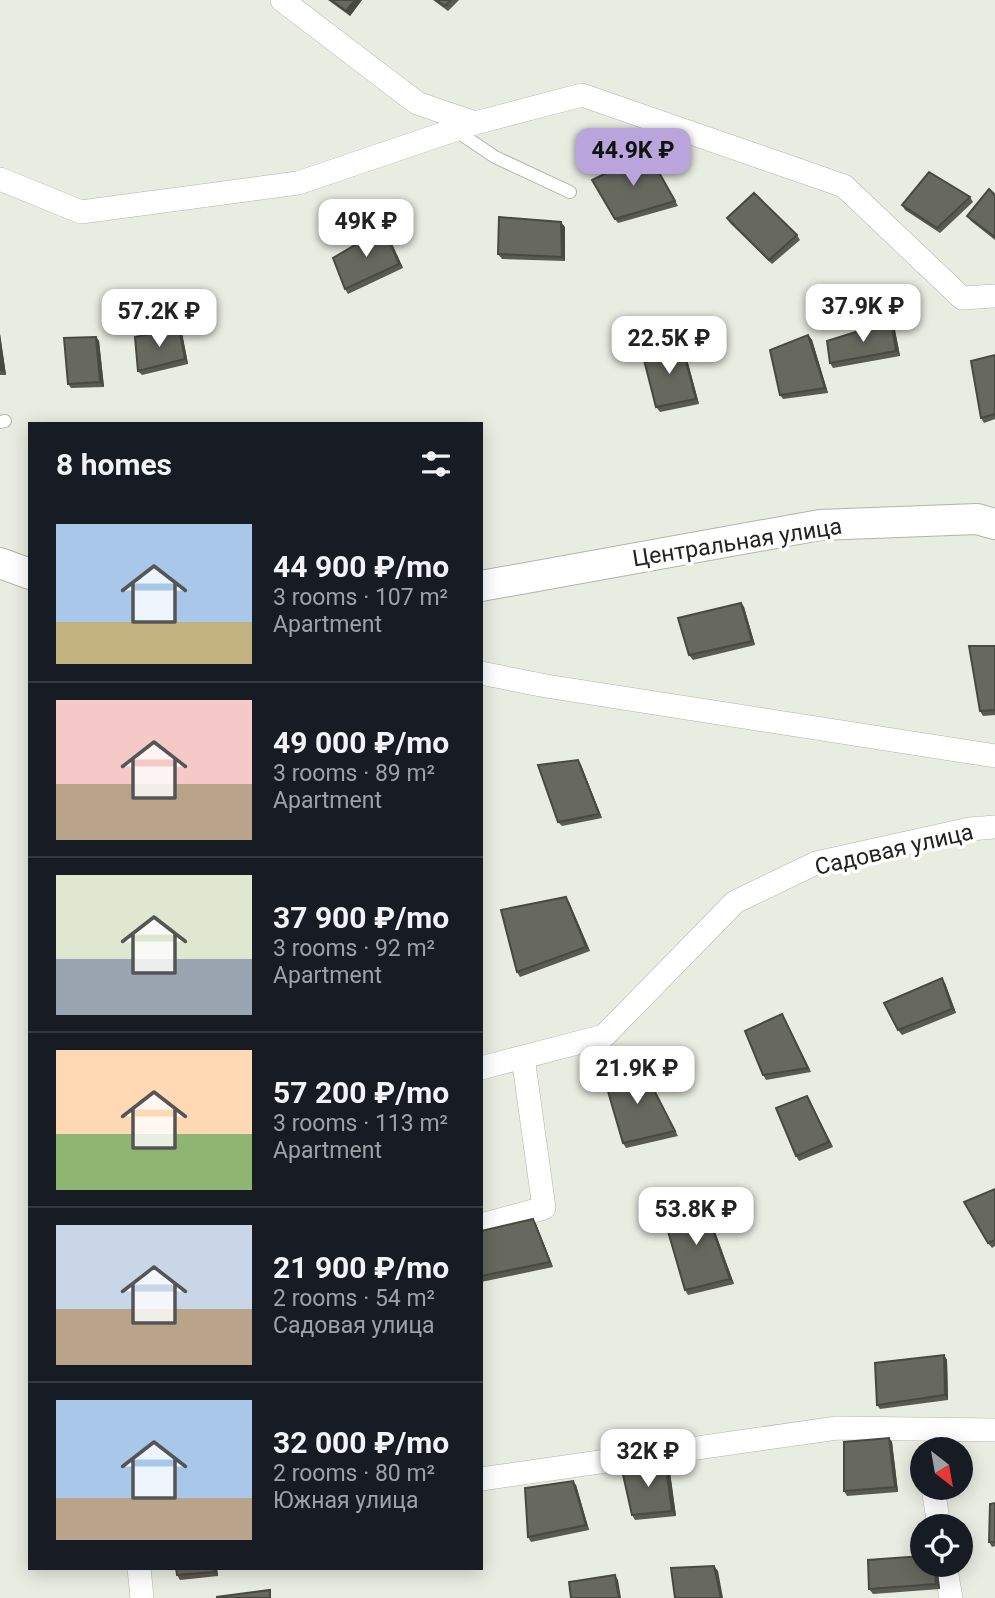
<!DOCTYPE html>
<meta charset="utf-8">
<style>
body{margin:0;font-family:Roboto,sans-serif;background:#20242c;color:#f1f3f6;height:100vh;display:flex;flex-direction:column;font-size:26px;white-space:nowrap}
*{box-sizing:border-box;margin:0}
p{font-size:23px;color:#9ea1a6}
.icon{flex:none;width:38px;height:38px;fill:none;stroke:currentColor;stroke-width:2;stroke-linecap:round;stroke-linejoin:round}
.map{position:relative;flex:1;overflow:hidden}
.sheet{position:absolute;left:28px;top:422px;width:455px;height:1148px;display:flex;flex-direction:column;background:#171b24;border-radius:0px;box-shadow:0 4px 18px #0003}
.sheet>*{flex:none}
.needle{width:46px;rotate:149deg}
.controls{position:absolute;left:910px;top:1437px;display:grid;gap:14px}
.controls a{display:grid;place-items:center;width:63px;height:63px;border-radius:50%;background:#171b24;box-shadow:0 4px 18px #0003;font-size:35px}
.price{position:absolute;translate:-50% -60px;padding:0 16px;border-radius:14px;background:#fff;color:#222;font-size:23px;line-height:46px;filter:drop-shadow(0 2px 4px #0008)}
.price::after{content:'';position:absolute;left:50%;top:42px;width:21px;height:16px;margin-left:-10px;background:inherit;clip-path:polygon(0 0,100% 0,50% 100%)}
.price.selected{background:#b9a4dc;color:#111}
ul{padding:0;list-style:none}
li{display:flex;align-items:center;gap:21px;height:175px;padding:0 28px}
li+li{border-top:2px solid #363941}
li span{display:grid;place-items:center;flex:none;width:196px;height:140px;border-radius:0px;color:#555}
li>.icon{margin-inline-start:auto}
span .icon{width:84px;height:84px;fill:#fffc;stroke-width:1}
li b{font-size:30px}
h2{display:flex;justify-content:space-between;align-items:center;height:84px;padding:0 28px;font-size:30px}
.map>svg:first-child{display:block}
.lines{fill:none;stroke-linecap:round;stroke-linejoin:round}
.service-casing{stroke:#b1b4a9;stroke-width:14}
.minor-casing{stroke:#b1b4a9;stroke-width:24}
.tertiary-casing{stroke:#b1b4a9;stroke-width:32}
.service{stroke:#fff;stroke-width:12}
.minor{stroke:#fff;stroke-width:23}
.tertiary{stroke:#fff;stroke-width:30}
.wall{fill:#595a52}
.shaded-wall{fill:#484a42}
.building{fill:#67695f;stroke:#484a42;stroke-width:2}
.labels{text-anchor:middle;stroke-width:7;stroke-linejoin:round;paint-order:stroke}
.street-label{font-size:23px;fill:#232420;stroke:#fff}
</style>
<div class="map">
<svg width="995" height="1598" viewBox="0 0 995 1598">
<rect width="100%" height="100%" fill="#e9ece1"/>
<g class="lines">
<g class="service-casing">
<path id="service" d="M455 130 495 157 570 192
M0 422 5 421"/>
</g>
<g class="minor-casing">
<path id="minor" d="M282 0 417 103 475 123 582 95 844 186 962 298 995 296
M0 179 81 212 298 183 475 123
M481 673 546 686 995 756
M481 1068 604 1036 735 902 816 863 970 829 995 827
M481 1225 544 1208 523 1057
M481 1479 837 1428 995 1430
M933 1488 939 1526
M945 1564 951 1598
M139 1568 142 1598"/>
</g>
<g class="tertiary-casing">
<path id="tertiary" d="M0 563 30 574
M481 586 820 525 977 519 995 524"/>
</g>
<use href="#service" class="service"/>
<use href="#minor" class="minor"/>
<use href="#tertiary" class="tertiary"/>
</g>
<path class="wall" d="M328 0H362L350 16Z
M433 0H459L448 11Z
M651 158 678 206 618 223 615 219Z
M995 195V240L971 221 967 216Z
M970 197 973 202 940 233 905 210 902 205Z
M727 218 797 235 800 240 772 264 730 223Z
M565 227V261L502 259 498 254Z
M387 233 403 268 348 294 345 289Z
M894 325 900 356 833 368 830 363Z
M182 333 188 364 142 375 138 371Z
M0 334 6 375H0Z
M808 335 812 340 828 393 783 399 780 395Z
M96 337 99 341 104 387 71 388 68 384Z
M685 352 699 404 660 412 656 407Z
M995 355V419L984 423 981 418Z
M741 603 744 607 755 645 693 660 689 655Z
M995 646V715L983 716 980 711Z
M578 760 581 765 602 818 562 826 558 822Z
M569 902 590 951 520 977 517 972Z
M945 983 956 1013 902 1035 898 1030Z
M782 1014 811 1072 766 1080 763 1075Z
M643 1068 678 1136 626 1148 623 1143Z
M807 1096 833 1147 799 1161 796 1156Z
M995 1189V1246L992 1248 988 1243Z
M706 1207 734 1284 688 1295 685 1290Z
M533 1219 536 1224 553 1267 481 1282V1231Z
M944 1355 947 1360 948 1400 880 1409 877 1405Z
M889 1438 892 1442 898 1492 847 1496 844 1491Z
M665 1461 669 1465 676 1516 635 1520 632 1515Z
M576 1485 589 1530 531 1542 528 1537Z
M995 1503V1546L992 1547 989 1542Z
M922 1564H937L940 1589 873 1594 869 1589Z
M217 1568 218 1576 180 1580 177 1575Z"/>
<path class="shaded-wall" d="M355 0H362L350 16 346 11Z
M561 222 565 227V261L562 257Z
M384 228 387 233 403 268 399 264Z
M891 321 894 325 900 356 896 351Z
M179 328 182 333 188 364 185 359Z
M0 334 6 375 2 370 0 354Z
M808 335 812 340 828 393 825 388Z
M96 337 99 341 104 387 100 382Z
M682 347 685 352 699 404 696 399Z
M741 603 744 607 755 645 752 641Z
M578 760 581 765 602 818 599 814Z
M566 897 569 902 590 951 586 947Z
M942 978 945 983 956 1013 952 1009Z
M782 1014 785 1019 811 1072 808 1068Z
M807 1096 810 1101 833 1147 829 1142Z
M703 1202 706 1207 734 1284 730 1279Z
M533 1219 536 1224 553 1267 550 1262Z
M944 1355 947 1360 948 1400 945 1395Z
M889 1438 892 1442 898 1492 895 1487Z
M665 1461 669 1465 676 1516 672 1511Z
M573 1481 576 1485 589 1530 586 1525Z
M934 1564H937L940 1589 936 1584Z
M714 1566 718 1571 723 1598H721Z
M214 1568H217L218 1576 214 1572Z
M615 1575 618 1580 621 1598H619Z"/>
<path class="building" d="M331 0H355L346 11Z
M436 0H451L445 6Z
M648 153 675 201 615 219 592 180Z
M929 172 970 197 937 228 902 205Z
M989 189 995 195V237L967 216Z
M754 193 797 235 769 260 727 218Z
M499 217 561 222 562 257 498 254Z
M384 228 399 264 345 289 333 258Z
M891 321 896 351 830 363 827 341Z
M179 328 185 359 138 371 135 337Z
M808 335 825 388 780 395 770 350Z
M96 337 100 382 68 384 64 338Z
M682 347 696 399 656 407 642 352Z
M0 354 2 370H0Z
M995 355V414L981 418 971 361Z
M741 603 752 641 689 655 678 618Z
M969 646H995V710L980 711Z
M578 760 599 814 558 822 538 765Z
M566 897 586 947 517 972 501 910Z
M942 978 952 1009 898 1030 884 1003Z
M782 1014 808 1068 763 1075 745 1031Z
M640 1063 675 1131 623 1143 605 1081Z
M807 1096 829 1142 796 1156 776 1108Z
M995 1189V1240L988 1243 964 1202Z
M703 1202 730 1279 685 1290 663 1214Z
M533 1219 550 1262 481 1276V1231Z
M944 1355 945 1395 877 1405 875 1363Z
M889 1438 895 1487 844 1491V1442Z
M665 1461 672 1511 632 1515 622 1470Z
M573 1481 586 1525 528 1537 525 1488Z
M995 1503V1542H989L990 1504Z
M922 1556V1564H934L936 1584 869 1589 868 1560Z
M714 1566 721 1598H675L671 1568Z
M176 1568H214V1572L177 1575Z
M615 1575 619 1598H571L569 1582Z
M270 1590V1598L216 1597Z"/>
<g class="labels">
<g class="street-label">
<text transform="translate(737 542) rotate(-9)" y="8">Центральная улица</text>
<text transform="translate(894 849) rotate(-13)" y="8">Садовая улица</text>
</g>
</g>
</svg>
<div class="controls">
<a><svg class="needle" viewBox="-14 -14 28 28"><path d="M0-13l5 13h-10z" fill="#e53935"/><path d="M0 13l5-13h-10z" fill="#9ea1a6"/></svg></a>
<a><svg class="icon" aria-label="locate" viewBox="0 0 24 24"><circle cx="12" cy="12" r="6"/><path d="M12 2v4M12 18v4M2 12h4M18 12h4"/></svg></a>
</div>
<b class="price selected" style="left:633px;top:188px">44.9K ₽</b>
<b class="price" style="left:366px;top:259px">49K ₽</b>
<b class="price" style="left:863px;top:344px">37.9K ₽</b>
<b class="price" style="left:159px;top:349px">57.2K ₽</b>
<b class="price" style="left:669px;top:376px">22.5K ₽</b>
<b class="price" style="left:637px;top:1106px">21.9K ₽</b>
<b class="price" style="left:696px;top:1247px">53.8K ₽</b>
<b class="price" style="left:648px;top:1489px">32K ₽</b>
<section class="sheet">
<h2>8 homes<svg class="icon" aria-label="filters" viewBox="0 0 24 24"><path d="M4 7h16M4 17h16"/><circle cx="9" cy="7" r="2"/><circle cx="15" cy="17" r="2"/></svg></h2>
<ul>
<li><span style="background:linear-gradient(#a9c7e8 70%,#c2b280 0)"><svg class="icon" aria-label="home" viewBox="0 0 24 24"><path d="M3 11l9-7 9 7M6 9v11h12V9"/></svg></span><div><b>44 900 ₽/mo</b><p>3 rooms · 107 m²</p><p>Apartment</p></div></li>
<li><span style="background:linear-gradient(#f6c9c9 60%,#b9a48a 0)"><svg class="icon" aria-label="home" viewBox="0 0 24 24"><path d="M3 11l9-7 9 7M6 9v11h12V9"/></svg></span><div><b>49 000 ₽/mo</b><p>3 rooms · 89 m²</p><p>Apartment</p></div></li>
<li><span style="background:linear-gradient(#dfe7d0 60%,#9aa5b1 0)"><svg class="icon" aria-label="home" viewBox="0 0 24 24"><path d="M3 11l9-7 9 7M6 9v11h12V9"/></svg></span><div><b>37 900 ₽/mo</b><p>3 rooms · 92 m²</p><p>Apartment</p></div></li>
<li><span style="background:linear-gradient(#ffd9b3 60%,#8fb573 0)"><svg class="icon" aria-label="home" viewBox="0 0 24 24"><path d="M3 11l9-7 9 7M6 9v11h12V9"/></svg></span><div><b>57 200 ₽/mo</b><p>3 rooms · 113 m²</p><p>Apartment</p></div></li>
<li><span style="background:linear-gradient(#c9d6e8 60%,#b9a48a 0)"><svg class="icon" aria-label="home" viewBox="0 0 24 24"><path d="M3 11l9-7 9 7M6 9v11h12V9"/></svg></span><div><b>21 900 ₽/mo</b><p>2 rooms · 54 m²</p><p>Садовая улица</p></div></li>
<li><span style="background:linear-gradient(#a9c7e8 70%,#b9a48a 0)"><svg class="icon" aria-label="home" viewBox="0 0 24 24"><path d="M3 11l9-7 9 7M6 9v11h12V9"/></svg></span><div><b>32 000 ₽/mo</b><p>2 rooms · 80 m²</p><p>Южная улица</p></div></li>
</ul>
</section>
</div>
